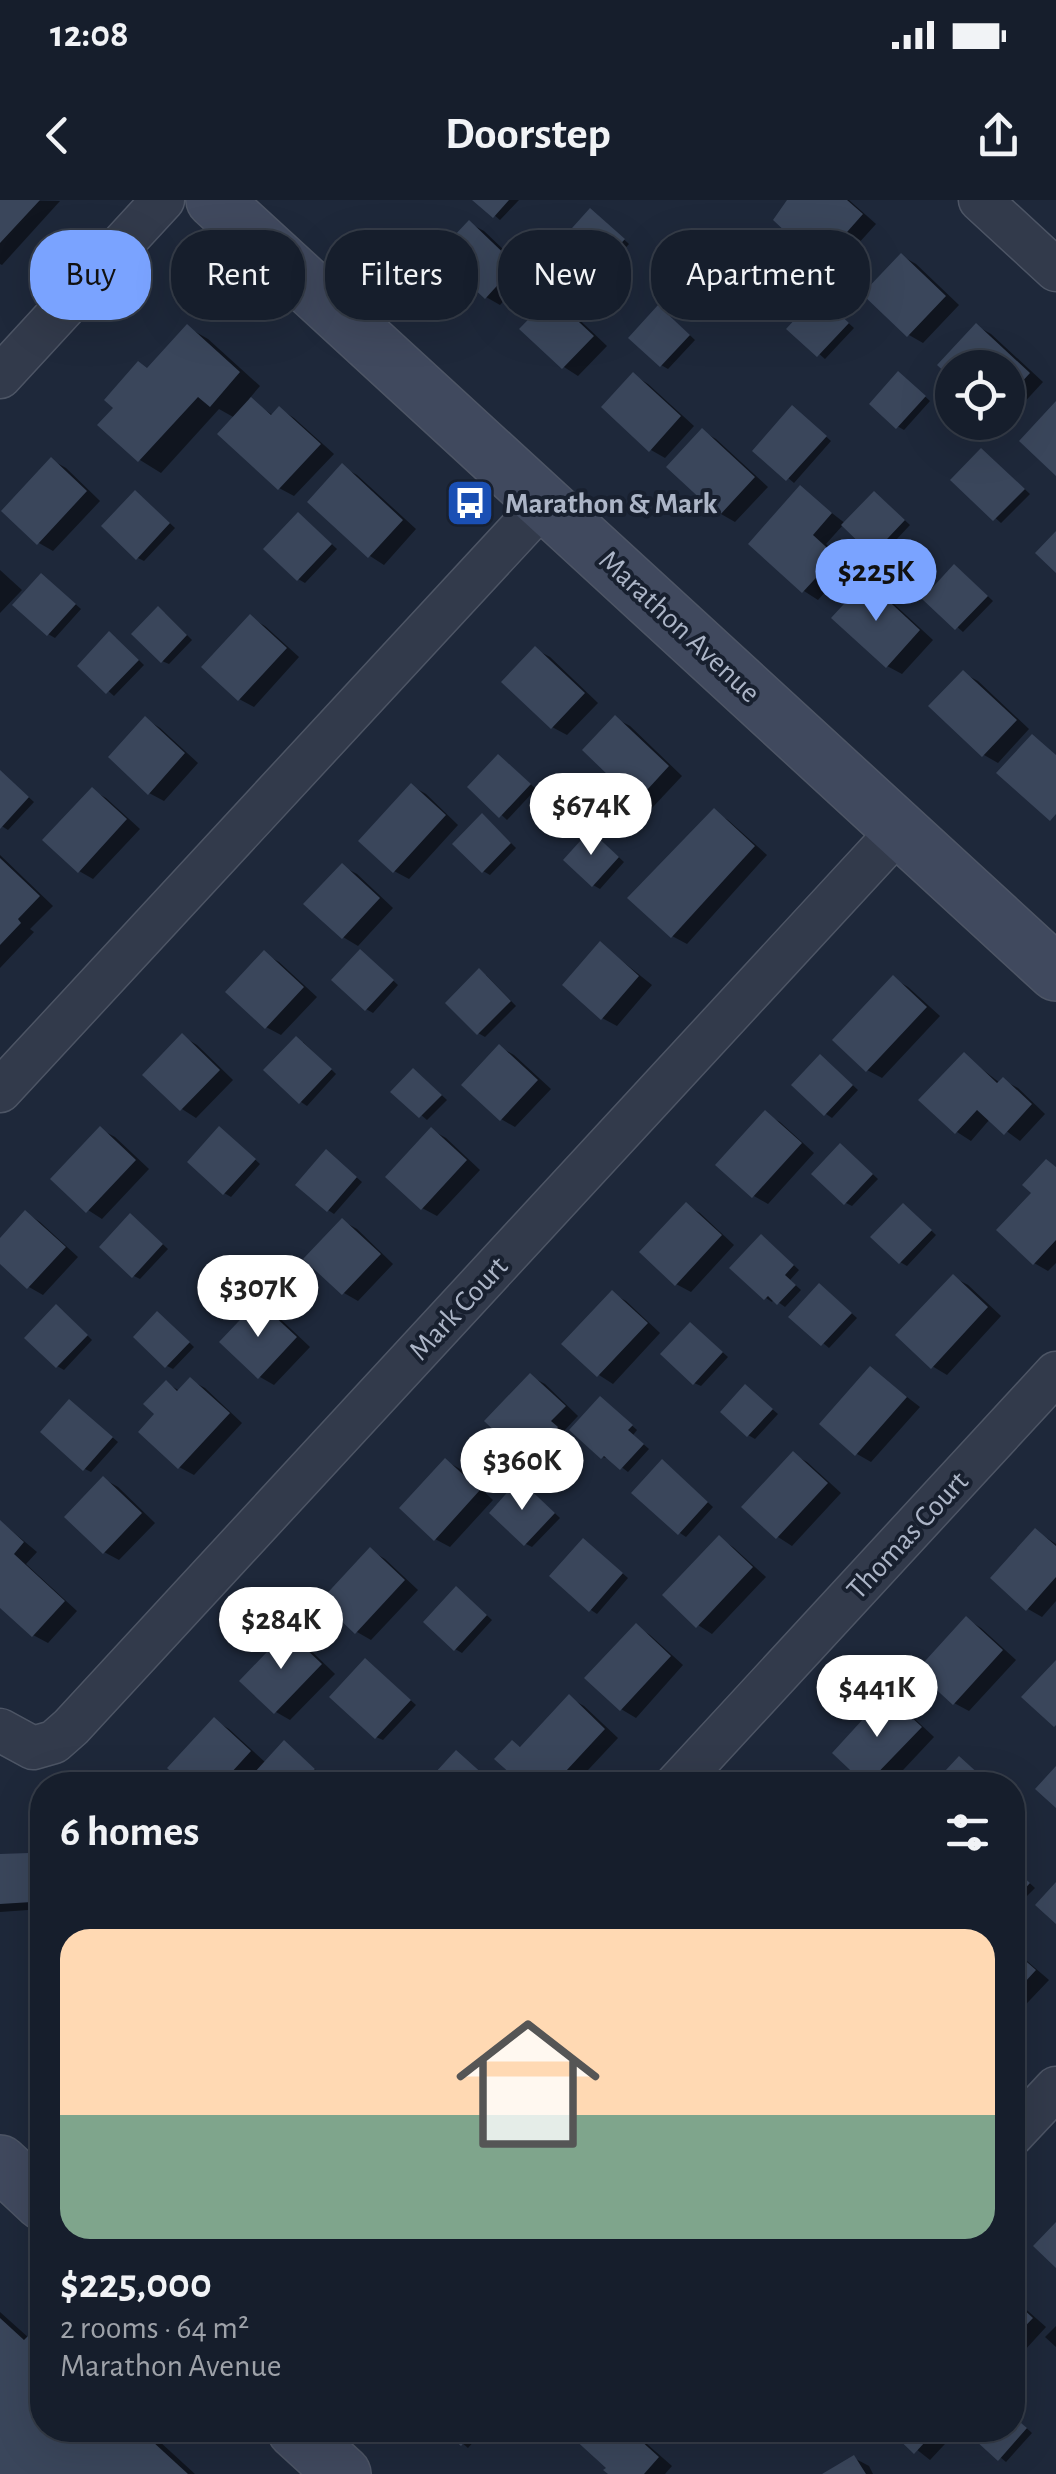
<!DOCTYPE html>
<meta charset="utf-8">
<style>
body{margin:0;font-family:"Alegreya Sans",sans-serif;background:#1f2734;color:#f1f3f6;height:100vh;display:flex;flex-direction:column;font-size:38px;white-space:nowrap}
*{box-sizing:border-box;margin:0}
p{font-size:32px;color:#9ea2a9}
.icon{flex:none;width:55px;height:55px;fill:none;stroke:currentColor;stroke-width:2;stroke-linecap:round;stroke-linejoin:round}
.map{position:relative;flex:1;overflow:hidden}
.panel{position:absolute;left:30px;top:1572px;width:995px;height:670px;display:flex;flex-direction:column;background:#161e2c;border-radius:40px;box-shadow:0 10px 40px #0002,0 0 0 2px #353c48}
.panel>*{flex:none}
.banner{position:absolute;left:30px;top:30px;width:998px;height:90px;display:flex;gap:20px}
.buttons{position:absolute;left:935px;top:150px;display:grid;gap:20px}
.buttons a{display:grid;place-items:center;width:90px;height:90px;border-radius:50%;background:#161e2c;box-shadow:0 10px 40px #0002,0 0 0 2px #353c48;font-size:50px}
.price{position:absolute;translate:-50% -85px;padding:0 22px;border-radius:35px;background:#fff;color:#222;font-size:32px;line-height:65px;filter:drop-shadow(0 2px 5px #0008)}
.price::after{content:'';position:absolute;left:50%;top:60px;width:30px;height:22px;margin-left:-15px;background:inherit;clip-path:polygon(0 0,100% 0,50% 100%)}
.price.current{background:#7aa3ff;color:#111}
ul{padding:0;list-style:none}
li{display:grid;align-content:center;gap:20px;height:530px;padding:0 30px}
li+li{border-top:2px solid #353c48}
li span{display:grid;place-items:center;height:310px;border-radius:30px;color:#555}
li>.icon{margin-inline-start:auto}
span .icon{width:180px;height:180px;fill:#fffc;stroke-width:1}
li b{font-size:42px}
h2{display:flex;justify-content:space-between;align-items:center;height:120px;padding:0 30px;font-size:42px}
.chip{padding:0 35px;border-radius:40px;background:#161e2c;box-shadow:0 10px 40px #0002,0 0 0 2px #353c48;font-size:35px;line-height:90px}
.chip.current{background:#7aa3ff;color:#111}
.status{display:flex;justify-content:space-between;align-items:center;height:70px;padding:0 50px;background:#161e2c;direction:ltr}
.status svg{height:28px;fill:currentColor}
header{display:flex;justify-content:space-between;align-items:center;height:130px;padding:0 30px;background:#161e2c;font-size:45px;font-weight:700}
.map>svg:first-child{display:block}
.shadow{fill:#0007}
.building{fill:#3a465b}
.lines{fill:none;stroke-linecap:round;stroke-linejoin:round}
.street-casing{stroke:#4d5565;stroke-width:45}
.secondary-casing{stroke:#4d5565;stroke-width:58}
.street{stroke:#323a4b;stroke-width:42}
.secondary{stroke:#40495e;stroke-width:55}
.labels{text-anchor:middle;stroke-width:8;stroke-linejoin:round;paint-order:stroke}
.poi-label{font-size:30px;font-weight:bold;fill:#acb5c7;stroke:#18202f;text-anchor:start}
.street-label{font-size:30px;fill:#acb5c7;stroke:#18202f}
</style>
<div class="status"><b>12:08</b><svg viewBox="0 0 49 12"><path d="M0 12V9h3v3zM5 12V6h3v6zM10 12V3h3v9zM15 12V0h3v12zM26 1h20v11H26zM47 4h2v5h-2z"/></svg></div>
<header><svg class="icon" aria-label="back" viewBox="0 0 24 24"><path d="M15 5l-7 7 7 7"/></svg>Doorstep<svg class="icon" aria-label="share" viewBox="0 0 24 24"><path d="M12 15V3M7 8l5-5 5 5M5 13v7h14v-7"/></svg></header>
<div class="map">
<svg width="1056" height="2274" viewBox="0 0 1056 2274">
<rect width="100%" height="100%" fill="#1e283a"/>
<path class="shadow" d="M0 0 60 1 2 65 0 64Z
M476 0H519L500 20Z
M791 0H849L876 24 839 65 777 20Z
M597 15 629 44 588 89 582 86Z
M469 23 484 31 529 74 500 105 486 97Z
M731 37 759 64 732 94 726 90Z
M902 56 916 64 959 105 923 143 909 135Z
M552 99 566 107 607 146 578 176 564 167 523 129Z
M824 101 854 128 825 159 789 128Z
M665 112 695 140 668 169 661 165Z
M977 126 991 134 1043 182 1008 220V168H952V176L940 165Z
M187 127 208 139 260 186 249 199 274 216 280 209 294 218 334 254 294 296 279 288 235 218 219 209 161 273 140 260 100 225Z
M634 175 648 184 694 226 665 258 651 250Z
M905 178 930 201 904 230 897 226Z
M799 212 831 241 794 283 755 250Z
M702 231 716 239 768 287 735 322 721 314Z
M988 255 1030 294 1001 323 953 280Z
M52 260 66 268 100 301 53 351 39 343Z
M343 267 357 275 416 329 384 365 370 356 311 302Z
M801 289 846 324 881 298 910 325 880 357 843 325 826 344 849 365 818 400 804 391 752 344Z
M142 297 175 328 144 361 138 358Z
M305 319 337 349 305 383 298 379Z
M0 370 22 390 0 413Z
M961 371 993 401 963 432 925 399Z
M48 380 81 409 55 438 48 434Z
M866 384 881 392 933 440 902 474 887 466Z
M165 413 192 440 169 464 162 461Z
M250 417 265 426 299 457 254 507 239 499Z
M116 438 144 465 114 496 80 466Z
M535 449 550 457 598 503 567 535 552 527Z
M963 473 978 481 1029 529 998 563 984 555Z
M615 518 630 526 682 576 652 608 638 600Z
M146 519 160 528 198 563 164 601 149 593Z
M505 561 536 589 507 620 471 587Z
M0 571 34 602 8 630 0 625Z
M412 586 426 594 458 625 409 679 394 671Z
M92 590 106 598 140 629 93 679 79 671Z
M714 612 728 620 767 655 687 744 672 736Z
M488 620 516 648 490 675 483 671Z
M597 637 624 662 600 689 593 685Z
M0 655 53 706 30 729 34 732 0 768Z
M342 666 357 674 393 708 358 746 343 737Z
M601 744 652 785 617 826 602 818Z
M265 754 279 762 317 797 281 835 266 827Z
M367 756 398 785 373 813 366 809Z
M486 775 516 806 485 837 478 833Z
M893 778 908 787 940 816 882 878 867 870Z
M182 836 197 845 233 880 196 918 182 909 146 875Z
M303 842 336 874 307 906 301 902Z
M500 847 514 855 551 889 515 927 501 919Z
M964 855 1000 883 1003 880 1018 888 1045 914 1020 941 990 919 971 941 957 932 922 900Z
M827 861 858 890 832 918 826 914Z
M420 875 447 900 427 920 394 892Z
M765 914 780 922 814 953 768 1004 754 996Z
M100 929 115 937 149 969 102 1019 88 1010Z
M432 930 446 938 480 970 437 1016 422 1008Z
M226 933 260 964 231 997 224 993Z
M847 950 878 979 852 1006 846 1003Z
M332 956 362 982 334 1014 328 1010Z
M1047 962 1056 967V1063L1048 1071 1034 1063V993Z
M686 1005 700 1013 734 1045 691 1092 676 1084Z
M910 1010 936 1035 907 1066 900 1062Z
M26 1013 40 1022 78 1057 43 1095 29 1087 0 1060V1041Z
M137 1020 168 1049 140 1079 134 1076Z
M343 1021 357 1029 393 1064 358 1101 344 1093Z
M768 1041 799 1070 790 1080 801 1090 785 1107 774 1099 772 1102 766 1098Z
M953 1077 968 1085 1001 1116 947 1175 932 1166Z
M826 1090 857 1118 829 1148 792 1117Z
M612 1093 626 1101 660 1133 613 1184 599 1175Z
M258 1104 273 1112 310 1147 274 1185 260 1177Z
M63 1111 92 1140 64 1170 57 1166Z
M164 1118 194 1147 173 1169 167 1166Z
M697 1129 728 1157 701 1186 694 1183Z
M871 1169 920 1207 871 1262 857 1254Z
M530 1176 545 1184 578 1216 564 1231 570 1237 542 1268 527 1259Z
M190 1180 205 1188 242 1223 194 1275 179 1267 158 1214 166 1183 180 1191Z
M746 1187 778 1214 755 1239 748 1235Z
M607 1203 637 1230 633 1235 649 1249 628 1272 611 1259 602 1257Z
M76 1206 118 1242 91 1272 85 1269Z
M793 1254 807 1262 841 1293 792 1346 778 1337 745 1307Z
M446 1261 460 1269 493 1300 450 1347 435 1339Z
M669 1266 713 1307 686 1337 680 1333Z
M104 1279 118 1287 155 1323 119 1360 104 1352Z
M526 1286 560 1318 532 1347 526 1344Z
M0 1321 37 1352 26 1364 77 1411 48 1443 33 1435 0 1405Z
M1036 1331 1056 1344V1401L1042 1417 1028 1409Z
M719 1338 733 1347 766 1377 712 1434 698 1425Z
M590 1345 628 1378 597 1414 591 1410Z
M370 1350 385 1359 418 1390 371 1440 357 1432Z
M463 1393 492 1420 462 1453 455 1449Z
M967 1419 981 1428 1016 1460 969 1511 954 1503Z
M636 1426 650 1435 683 1465 636 1518 621 1509Z
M287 1434 302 1442 335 1474 290 1520 276 1512 243 1481Z
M372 1465 416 1505 383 1540 376 1537Z
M886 1497 900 1505 934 1537 889 1585H871L835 1553Z
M570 1498 584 1506 618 1538 574 1585H526L513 1543 522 1548Z
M214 1520 229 1529 266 1563 291 1547 320 1574 309 1585H270L255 1571 242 1585H189Z
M28 1655 42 1663V1709L0 1712V1657Z
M1012 1667 1035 1688 1012 1711Z
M1012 1748 1049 1780 1012 1819Z
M1012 2097 1046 2127 1012 2164Z
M0 2112 29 2138 32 2135 42 2141V2230H147L195 2274H0Z
M1056 2126V2147L1045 2137Z
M1012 2215 1032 2233 1006 2262 968 2230H1012Z
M447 2230H484L468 2248Z
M582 2230H631L672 2266 665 2274H613Z
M892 2230H958L930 2260Z
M854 2258 869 2266 873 2274H827Z"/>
<path class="building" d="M0 0H40L0 43Z
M472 0H509L493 18Z
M787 0H847L863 14 824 58 792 30 788 34 773 20Z
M590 8 625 39 580 88 546 57Z
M469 20 516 65 485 99 437 54Z
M724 30 755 59 724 92 693 64Z
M901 53 946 96 907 137 862 94Z
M818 94 849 123 817 157 786 129Z
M551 96 594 136 562 169 519 129Z
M658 105 690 135 660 167 628 138Z
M976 123 1030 173 1008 197V168H952V179L937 165Z
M187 124 240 172 210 207 198 197 138 262 97 225 113 208 104 200 138 161 147 168Z
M898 171 926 196 896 229 869 204Z
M633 172 681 216 649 252 601 207Z
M251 197 271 215 279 206 321 244 278 290 217 234Z
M1056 201V276L1019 241Z
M792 205 827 236 786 281 752 251Z
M702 228 755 277 719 316 666 267Z
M981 248 1025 289 993 321 950 280Z
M51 257 87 291 37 345 1 311Z
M342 263 403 320 368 358 307 302Z
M800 285 832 313 813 335 836 356 802 393 748 344Z
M135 290 170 323 136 360 101 326Z
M874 291 905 320 872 355 841 325Z
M298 312 332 344 297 381 263 349Z
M1056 331V373L1035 353Z
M954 364 988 396 955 430 922 399Z
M41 373 76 404 47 436 12 405Z
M866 380 920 430 886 468 831 418Z
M158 406 187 435 161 463 131 434Z
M250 414 287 448 238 501 201 467Z
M109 431 139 460 106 494 77 466Z
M535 446 585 493 551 529 501 482Z
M963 470 1017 520 982 557 928 506Z
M615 515 669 566 636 602 582 550Z
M145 516 185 553 148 595 108 557Z
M1032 534 1056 555V614L1050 621 996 573Z
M498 554 531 584 499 618 467 587Z
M0 570 29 597 0 629Z
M411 583 446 615 393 673 358 641Z
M92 587 127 619 78 673 42 640Z
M714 608 755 646 671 738 627 698Z
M482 613 511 643 482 673 452 644Z
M590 630 619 657 592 687 563 660Z
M0 658 40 696 18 719 21 723 0 745Z
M342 663 380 698 342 739 303 704Z
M600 741 639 776 601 820 562 785Z
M360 749 394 780 365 811 331 780Z
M264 750 304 787 265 829 225 792Z
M479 768 511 801 477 835 445 803Z
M893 775 927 807 866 872 832 840Z
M182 833 220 870 180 911 142 875Z
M296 836 332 869 299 904 263 870Z
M499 844 538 880 500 921 461 885Z
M964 852 997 883 1003 877 1032 904 1004 935 977 910 955 934 918 900Z
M820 854 853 885 824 916 791 885Z
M413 868 442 895 419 918 390 892Z
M765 910 802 943 752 998 715 965Z
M100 926 136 960 86 1013 50 979Z
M219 926 256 959 223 995 187 962Z
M431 927 467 960 421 1010 385 977Z
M840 943 873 974 844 1005 811 974Z
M326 949 357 977 327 1012 295 985Z
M1046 959 1056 967V1040L1033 1065 996 1030 1031 993 1022 985Z
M686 1002 722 1035 675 1086 639 1052Z
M903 1003 932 1030 899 1064 870 1037Z
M25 1010 66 1047 27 1089 0 1064V1038Z
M130 1013 163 1044 132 1078 99 1047Z
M342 1018 381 1054 342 1095 303 1059Z
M761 1034 794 1065 785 1075 796 1085 777 1105 768 1096 764 1100 729 1068Z
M953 1074 988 1107 931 1169 895 1135Z
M819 1083 852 1113 821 1146 788 1117Z
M612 1090 648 1123 597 1177 561 1144Z
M258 1101 297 1137 258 1179 219 1142Z
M56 1104 88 1135 56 1168 24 1138Z
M157 1111 190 1142 165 1168 133 1137Z
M690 1122 723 1152 693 1185 660 1154Z
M870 1166 907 1197 855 1256 819 1224Z
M530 1173 566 1206 551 1221 558 1227 526 1261 484 1221Z
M190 1177 230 1213 178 1269 138 1232 154 1214 143 1204 166 1180 177 1191Z
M745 1184 773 1209 747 1237 720 1212Z
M600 1196 633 1225 628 1230 644 1244 620 1270 604 1256 601 1259 569 1230Z
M69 1199 113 1237 83 1271 40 1232Z
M793 1251 828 1283 776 1339 741 1307Z
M445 1258 480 1290 434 1341 399 1308Z
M662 1259 708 1302 678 1335 631 1293Z
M103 1276 142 1313 103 1354 64 1317Z
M519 1279 555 1313 524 1346 489 1313Z
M0 1320 24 1342 14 1354 65 1401 32 1437 0 1408Z
M1035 1328 1056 1346V1377L1026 1411 990 1378Z
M719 1335 753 1367 696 1428 662 1395Z
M583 1338 623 1373 589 1412 549 1376Z
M370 1347 405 1380 355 1434 320 1401Z
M456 1386 487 1415 454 1451 423 1422Z
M966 1416 1003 1450 953 1505 916 1471Z
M636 1423 671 1456 620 1511 584 1478Z
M287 1431 322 1464 274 1514 239 1481Z
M365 1458 411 1500 375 1539 329 1497Z
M1056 1460V1525L1054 1527 1021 1497Z
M569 1494 605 1529 553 1585H523L494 1559 512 1540 520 1547Z
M886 1494 922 1527 866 1585 832 1553Z
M214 1517 251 1551 220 1585H185L167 1568Z
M284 1540 315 1569 300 1585H266L254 1573Z
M456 1550 495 1585H424Z
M959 1556 991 1585H932Z
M1056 1566V1608L1035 1589Z
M29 1653 32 1702 0 1704V1654Z
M1012 1667 1030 1683 1012 1703Z
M1056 1682V1724L1035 1705Z
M42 1722V1769L35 1770 29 1724Z
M1012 1749 1036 1770 1012 1796Z
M1056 2022V2068L1033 2046Z
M1012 2099 1033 2118 1012 2140Z
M0 2118 24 2140 32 2132 42 2142V2230H140L188 2274H0Z
M1012 2215 1027 2228 998 2261 964 2230H1012Z
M443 2230H475L461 2246Z
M579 2230H629L659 2257 644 2274H608L603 2270 606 2268 572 2237Z
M889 2230H936L914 2254Z
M854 2255 866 2274H822Z"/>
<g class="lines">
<g class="street-casing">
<path id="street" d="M980 0 1056 70
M0 177 163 0
M0 891 545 302
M0 1530 33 1548 54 1542 71 1527 901 628
M676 1585 1056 1173
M1012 1935 1056 1888"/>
</g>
<g class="secondary-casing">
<path id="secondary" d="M214 0 1056 773
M0 1963 42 2002
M295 2230 343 2274"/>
</g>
<use href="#street" class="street"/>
<use href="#secondary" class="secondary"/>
</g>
<defs>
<g id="bus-square" transform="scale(2.5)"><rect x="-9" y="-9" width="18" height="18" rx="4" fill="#1a4fb4" stroke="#18202f"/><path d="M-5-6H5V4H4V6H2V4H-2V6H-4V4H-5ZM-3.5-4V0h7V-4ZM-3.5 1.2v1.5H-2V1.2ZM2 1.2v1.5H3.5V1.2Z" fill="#fff"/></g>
</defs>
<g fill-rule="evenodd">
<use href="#bus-square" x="470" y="303"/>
</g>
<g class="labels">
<g class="poi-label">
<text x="505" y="313">Marathon &amp; Mark</text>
</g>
<g class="street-label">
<text transform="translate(680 426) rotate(43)" y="10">Marathon Avenue</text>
<text transform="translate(458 1108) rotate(-47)" y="10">Mark Court</text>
<text transform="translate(907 1335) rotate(-47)" y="10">Thomas Court</text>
</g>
</g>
</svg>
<div class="buttons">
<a><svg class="icon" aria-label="locate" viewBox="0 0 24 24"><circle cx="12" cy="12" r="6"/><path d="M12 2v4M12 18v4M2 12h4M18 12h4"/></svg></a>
</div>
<b class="price current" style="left:876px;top:424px">$225K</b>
<b class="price" style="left:591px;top:658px">$674K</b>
<b class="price" style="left:258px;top:1140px">$307K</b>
<b class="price" style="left:522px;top:1313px">$360K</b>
<b class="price" style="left:281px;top:1472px">$284K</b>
<b class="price" style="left:877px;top:1540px">$441K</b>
<div class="banner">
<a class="chip current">Buy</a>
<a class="chip">Rent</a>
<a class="chip">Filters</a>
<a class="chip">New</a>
<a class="chip">Apartment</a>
</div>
<section class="panel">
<h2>6 homes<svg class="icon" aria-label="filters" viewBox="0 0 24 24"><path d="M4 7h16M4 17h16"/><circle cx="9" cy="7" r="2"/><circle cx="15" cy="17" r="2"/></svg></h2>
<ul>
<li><span style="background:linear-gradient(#ffd9b3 60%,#7fa58c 0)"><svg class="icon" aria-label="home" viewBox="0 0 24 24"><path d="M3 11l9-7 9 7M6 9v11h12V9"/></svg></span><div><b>$225,000</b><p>2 rooms · 64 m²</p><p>Marathon Avenue</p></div></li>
</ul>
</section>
</div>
